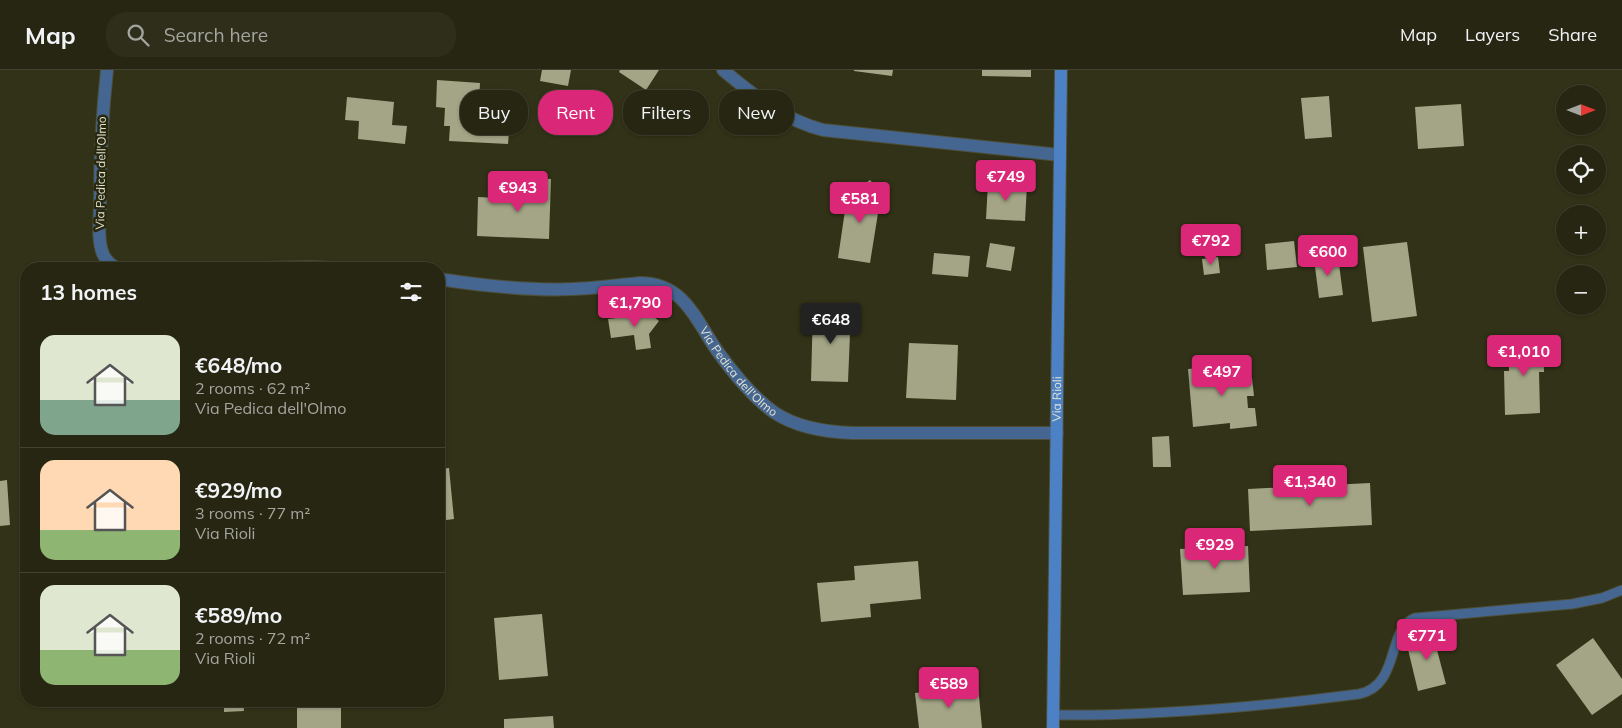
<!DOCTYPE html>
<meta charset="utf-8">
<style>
body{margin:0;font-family:Mulish,sans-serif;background:#2e2e1b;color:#f1f3f6;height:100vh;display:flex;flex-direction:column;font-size:19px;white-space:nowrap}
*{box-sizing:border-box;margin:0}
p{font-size:16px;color:#a4a59f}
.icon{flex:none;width:28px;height:28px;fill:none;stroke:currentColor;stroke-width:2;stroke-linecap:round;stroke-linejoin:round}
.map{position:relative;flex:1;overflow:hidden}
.sheet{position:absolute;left:20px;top:192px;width:425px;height:445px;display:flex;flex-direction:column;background:#262612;border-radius:20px;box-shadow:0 1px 4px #0004,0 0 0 1px #424332}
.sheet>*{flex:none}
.hud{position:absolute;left:460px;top:20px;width:475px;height:45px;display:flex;gap:10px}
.needle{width:32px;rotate:90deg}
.tools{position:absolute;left:1556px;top:15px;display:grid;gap:10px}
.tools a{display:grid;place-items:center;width:50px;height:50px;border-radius:50%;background:#262612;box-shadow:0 1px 4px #0004,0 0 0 1px #424332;font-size:25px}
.price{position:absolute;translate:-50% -42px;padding:0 11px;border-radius:5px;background:#db2777;color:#fff;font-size:16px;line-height:32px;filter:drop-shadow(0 1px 2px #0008)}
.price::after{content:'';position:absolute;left:50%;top:30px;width:15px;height:11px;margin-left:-8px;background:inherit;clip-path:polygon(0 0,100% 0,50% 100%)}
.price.current{background:#222;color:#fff}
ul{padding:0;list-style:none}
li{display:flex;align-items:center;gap:15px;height:125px;padding:0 20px}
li+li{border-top:1px solid #424332}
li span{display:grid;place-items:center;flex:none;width:140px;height:100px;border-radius:15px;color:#555}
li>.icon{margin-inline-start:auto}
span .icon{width:60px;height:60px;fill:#fffc;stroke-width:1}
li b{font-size:21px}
h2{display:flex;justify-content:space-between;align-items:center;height:60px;padding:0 20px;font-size:21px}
.tag{padding:0 18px;border-radius:20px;background:#262612;box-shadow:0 1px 4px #0004,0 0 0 1px #424332;font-size:18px;line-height:45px}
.tag.current{background:#db2777;color:#fff}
header{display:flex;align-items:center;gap:30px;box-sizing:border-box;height:70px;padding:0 25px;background:#262612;border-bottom:1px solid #424332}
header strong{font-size:24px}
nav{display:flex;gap:28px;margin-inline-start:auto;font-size:18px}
.search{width:350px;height:45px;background:#2e2e1b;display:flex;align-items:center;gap:12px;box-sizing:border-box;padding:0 18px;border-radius:20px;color:#a4a59f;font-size:19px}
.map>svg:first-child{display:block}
.building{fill:#a3a586}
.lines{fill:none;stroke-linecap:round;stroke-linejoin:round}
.service-casing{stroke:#4e4e36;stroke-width:11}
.minor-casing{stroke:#4e4e36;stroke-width:14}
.secondary-casing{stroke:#4e4e36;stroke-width:14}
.service{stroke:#446690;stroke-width:9}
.minor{stroke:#446690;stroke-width:12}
.secondary{stroke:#4c82c5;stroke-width:12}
.labels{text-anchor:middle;stroke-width:5;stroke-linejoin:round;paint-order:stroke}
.street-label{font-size:12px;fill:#e1e2d2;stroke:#28280e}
</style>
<header>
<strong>Map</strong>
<div class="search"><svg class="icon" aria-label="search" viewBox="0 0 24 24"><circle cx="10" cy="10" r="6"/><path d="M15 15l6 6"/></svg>Search here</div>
<nav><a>Map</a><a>Layers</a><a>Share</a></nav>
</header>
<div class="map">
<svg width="1622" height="658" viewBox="0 0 1622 658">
<rect width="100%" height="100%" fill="#323218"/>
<path class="building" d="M542 0H571L568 16 540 11Z
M620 0H659L646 20 619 2Z
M854 0H893L892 6 854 1Z
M982 0H1031V7L982 6Z
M437 10 480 13 479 35 511 37 508 74 449 71 450 56H444L445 38 436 37Z
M1329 26 1332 67 1305 69 1301 28Z
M347 27 394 32 392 55 407 56 405 74 358 69 359 51 345 50Z
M1461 34 1464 76 1418 79 1415 37Z
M521 107 551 109 549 169 477 166 478 127 521 129Z
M870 110 886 130 879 137 870 193 838 188 847 127Z
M988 113 1027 115 1025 151 986 149Z
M1294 171 1297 197 1267 200 1265 174Z
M1407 172 1417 246 1372 252 1363 177Z
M990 173 1015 177 1011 201 986 197Z
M934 183 970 186 968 207 932 204Z
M1338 186 1343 225 1319 228 1314 189Z
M1218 187 1220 203 1204 205 1202 189Z
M640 236 659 251 649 264 651 278 636 280 634 265 611 268 608 249 633 246Z
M813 239 851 240 848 312 811 311Z
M1543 270 1544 302H1539L1540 343 1505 345 1504 301H1509L1508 271Z
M909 273 958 275 956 330 906 328Z
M1246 294 1247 308H1252L1254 326H1247L1248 338H1255L1257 356 1230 359V353L1193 357 1188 299Z
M1169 366 1171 397H1153L1152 367Z
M449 398 454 449 439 451V399Z
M7 410 10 455 0 456V411Z
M1370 413 1372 455 1250 461 1248 419Z
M1248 476 1250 522 1183 525 1180 479Z
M918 491 921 529 870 534 871 547 821 552 817 513 855 510 854 496Z
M542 544 548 606 499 610 494 548Z
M1443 562 1447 578 1437 580 1446 614 1418 621 1406 571Z
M1593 568 1622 609V624L1592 645 1556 595Z
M978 616 982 658H919L915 623Z
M224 631H243L244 641 224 642Z
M297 631H341V658H297Z
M553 646 554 658H504V649Z"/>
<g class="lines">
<g class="service-casing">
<path id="service" d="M1054 645C1155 646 1258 637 1359 624 1401 615 1386 559 1415 548L1572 534 1602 528 1622 520"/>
</g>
<g class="minor-casing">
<g id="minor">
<path d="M107 0C102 45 100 89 100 134 100 150 97 169 103 184 106 191 112 196 119 199"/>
<path d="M723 0C753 25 784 50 823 60L1060 85"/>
<path d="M227 199 310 197 358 199"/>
<path id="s1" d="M439 209C484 216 529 221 574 219 596 218 618 215 640 213 685 213 696 251 718 282 734 304 753 328 775 343 798 358 825 362 852 363H1057"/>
</g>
</g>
<g class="secondary-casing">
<g id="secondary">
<path id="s2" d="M1053 658 1061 0"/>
</g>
</g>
<use href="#service" class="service"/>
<use href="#minor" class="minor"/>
<use href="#secondary" class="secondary"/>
</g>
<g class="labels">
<g class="street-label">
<text transform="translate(101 103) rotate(-89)" y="4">Via Pedica dell'Olmo</text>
<text dy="4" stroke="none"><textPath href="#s1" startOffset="340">Via Pedica dell'Olmo</textPath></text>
<text dy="4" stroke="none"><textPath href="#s2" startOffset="329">Via Rioli</textPath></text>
</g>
</g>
</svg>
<div class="tools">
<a><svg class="needle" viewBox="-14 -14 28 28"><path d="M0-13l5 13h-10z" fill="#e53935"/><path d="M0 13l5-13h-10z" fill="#a4a59f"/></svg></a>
<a><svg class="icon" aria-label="locate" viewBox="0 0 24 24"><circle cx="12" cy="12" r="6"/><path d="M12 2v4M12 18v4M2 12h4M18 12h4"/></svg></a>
<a>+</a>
<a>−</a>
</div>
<b class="price" style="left:1006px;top:132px">€749</b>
<b class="price" style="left:518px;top:143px">€943</b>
<b class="price" style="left:860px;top:154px">€581</b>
<b class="price" style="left:1211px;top:196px">€792</b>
<b class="price" style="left:1328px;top:207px">€600</b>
<b class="price" style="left:635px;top:258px">€1,790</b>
<b class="price current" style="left:831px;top:275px">€648</b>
<b class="price" style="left:1524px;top:307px">€1,010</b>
<b class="price" style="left:1222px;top:327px">€497</b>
<b class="price" style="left:1310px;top:437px">€1,340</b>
<b class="price" style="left:1215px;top:500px">€929</b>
<b class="price" style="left:1427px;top:591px">€771</b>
<b class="price" style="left:949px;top:639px">€589</b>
<div class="hud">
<a class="tag">Buy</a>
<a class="tag current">Rent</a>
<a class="tag">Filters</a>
<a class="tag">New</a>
</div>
<section class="sheet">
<h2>13 homes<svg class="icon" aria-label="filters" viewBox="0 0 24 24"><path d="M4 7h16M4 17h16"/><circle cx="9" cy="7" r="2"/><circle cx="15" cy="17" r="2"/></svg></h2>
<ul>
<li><span style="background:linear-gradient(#dfe7d0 65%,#7fa58c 0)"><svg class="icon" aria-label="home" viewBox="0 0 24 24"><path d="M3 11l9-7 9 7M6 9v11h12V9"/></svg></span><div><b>€648/mo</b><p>2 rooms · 62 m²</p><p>Via Pedica dell'Olmo</p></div></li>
<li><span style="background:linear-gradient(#ffd9b3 70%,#8fb573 0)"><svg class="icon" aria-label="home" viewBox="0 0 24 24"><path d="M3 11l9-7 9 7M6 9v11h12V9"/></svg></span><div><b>€929/mo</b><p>3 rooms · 77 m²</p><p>Via Rioli</p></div></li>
<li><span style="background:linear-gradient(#dfe7d0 65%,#8fb573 0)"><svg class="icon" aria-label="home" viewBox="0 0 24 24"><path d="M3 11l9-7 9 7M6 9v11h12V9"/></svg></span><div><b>€589/mo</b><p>2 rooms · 72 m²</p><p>Via Rioli</p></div></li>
</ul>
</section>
</div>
